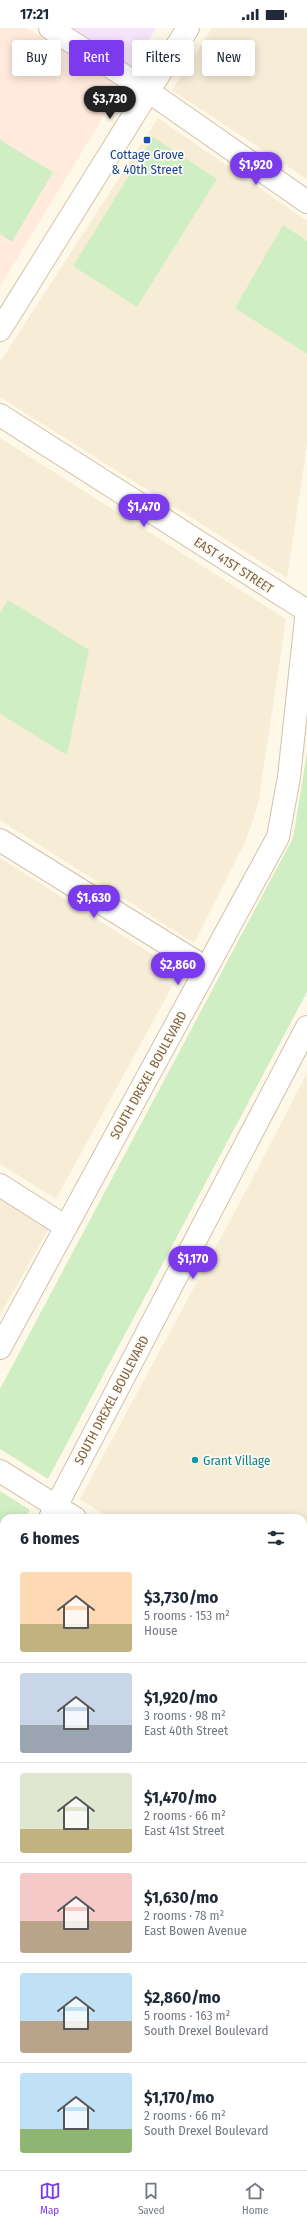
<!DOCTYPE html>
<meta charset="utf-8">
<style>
body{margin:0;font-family:"Fira Sans Condensed",sans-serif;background:#f6f6f7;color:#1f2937;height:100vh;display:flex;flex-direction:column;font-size:15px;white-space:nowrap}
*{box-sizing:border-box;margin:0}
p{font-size:13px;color:#747a83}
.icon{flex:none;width:22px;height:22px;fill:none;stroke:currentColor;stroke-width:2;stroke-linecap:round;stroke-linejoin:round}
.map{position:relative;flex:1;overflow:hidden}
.details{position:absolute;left:0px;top:1486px;width:307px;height:656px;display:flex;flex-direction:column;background:#fff;border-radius:12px 12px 0 0;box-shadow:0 2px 10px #0003}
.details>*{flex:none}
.guide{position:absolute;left:12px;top:12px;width:283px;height:36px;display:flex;gap:8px}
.price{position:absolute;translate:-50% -34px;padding:0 9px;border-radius:14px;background:#7c3aed;color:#fff;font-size:13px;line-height:26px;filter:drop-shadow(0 1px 2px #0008)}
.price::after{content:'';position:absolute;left:50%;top:24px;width:12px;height:9px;margin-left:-6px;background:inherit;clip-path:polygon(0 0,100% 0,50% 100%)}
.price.on{background:#222;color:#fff}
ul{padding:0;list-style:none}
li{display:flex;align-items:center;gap:12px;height:100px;padding:0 20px}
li+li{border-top:1px solid #e0e1e3}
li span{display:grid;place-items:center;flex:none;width:112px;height:80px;border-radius:4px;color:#555}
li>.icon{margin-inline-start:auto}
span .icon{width:48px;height:48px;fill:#fffc;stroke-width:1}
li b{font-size:17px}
h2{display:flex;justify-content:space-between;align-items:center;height:48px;padding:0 20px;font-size:17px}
.chip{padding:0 14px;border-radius:4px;background:#fff;box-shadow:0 2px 10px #0003;font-size:14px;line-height:36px}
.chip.on{background:#7c3aed;color:#fff}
.status{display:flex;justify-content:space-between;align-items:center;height:28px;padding:0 20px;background:#fff;direction:ltr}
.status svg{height:11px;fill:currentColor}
.dock{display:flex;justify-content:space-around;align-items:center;height:56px;border-top:1px solid #e0e1e3;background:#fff;font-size:11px;color:#747a83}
.dock a{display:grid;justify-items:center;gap:2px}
.dock .on{color:#7c3aed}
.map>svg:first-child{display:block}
.residential{fill:#f7ecd6}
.commercial{fill:#ffeadc}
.education{fill:#f6e4fb}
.green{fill:#d0eec4}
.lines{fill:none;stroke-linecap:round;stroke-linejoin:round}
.minor-casing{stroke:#d3c1ac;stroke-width:24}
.tertiary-casing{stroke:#d3c1ac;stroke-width:24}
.secondary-casing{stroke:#d6c3a9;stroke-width:24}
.minor{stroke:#fff;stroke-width:22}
.tertiary{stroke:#fff;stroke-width:22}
.secondary{stroke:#fff;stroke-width:22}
.transit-dot{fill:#1a4fb4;stroke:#fffbf1;stroke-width:1.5}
.culture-dot{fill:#0f9aa8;stroke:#fffbf1;stroke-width:1.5}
.labels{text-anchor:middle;stroke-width:3.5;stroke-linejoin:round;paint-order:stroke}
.transit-label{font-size:13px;fill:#164399;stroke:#fffbf1}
.street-label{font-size:13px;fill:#7c6148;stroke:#fffbf1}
.culture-label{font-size:13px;fill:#0d838f;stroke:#fffbf1;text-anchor:start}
</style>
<div class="status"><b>17:21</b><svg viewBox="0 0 49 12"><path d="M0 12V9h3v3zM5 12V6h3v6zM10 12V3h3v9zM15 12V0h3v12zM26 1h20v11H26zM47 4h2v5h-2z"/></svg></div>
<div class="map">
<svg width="307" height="2142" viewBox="0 0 307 2142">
<rect width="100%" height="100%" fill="#fef8e8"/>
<path class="residential" d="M212 0H307V151L172 62Z
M158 90 307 193V417L287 550 0 369V334Z
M0 410 286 591 258 777 246 812 194 915 0 792Z
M0 830 180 944 56 1171 0 1136Z
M307 1045V1615L303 1612V1490H110L80 1471 254 1148Z
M0 1166 51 1197 0 1287Z
M4 1610V1888L0 1885V1618Z
M303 1650 307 1653V2077L303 2075Z"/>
<path class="commercial" d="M0 0H27L122 58 0 258Z"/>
<path class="education" d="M70 0H156L132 39Z"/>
<path class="green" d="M153 109 217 151 137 279 73 238Z
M0 112 53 144 12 214 0 206Z
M283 197 307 213V326L235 280Z
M8 572 89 622 67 727 0 686V585Z
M307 725V964L48 1451 0 1421V1361L293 810Z
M0 1463 30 1482 25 1490H4V1529L0 1536Z
M4 1647V1873L0 1871V1655Z
M2 1945 4 1946V2138H303V2133L307 2136V2142H0V1949Z"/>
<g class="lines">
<g class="minor-casing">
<path id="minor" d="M50 0 148 63
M0 387 307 583
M0 812 206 940
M0 1157 66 1199
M0 1443 75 1490
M303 1633 307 1636"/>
</g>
<g class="tertiary-casing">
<path id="tertiary" d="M148 63 307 174
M0 1320 278 809 289 749 307 581
M50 1490 307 999
M0 1583 4 1575
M0 1912 4 1915
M303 2101 307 2104"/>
</g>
<g class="secondary-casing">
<path id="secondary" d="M0 302 188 0"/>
</g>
<use href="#minor" class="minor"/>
<use href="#tertiary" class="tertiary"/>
<use href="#secondary" class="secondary"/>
</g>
<rect class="transit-dot" x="143" y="108" width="8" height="8" rx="2"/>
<circle class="culture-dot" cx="195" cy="1432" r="4"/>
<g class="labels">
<g class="transit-label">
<text x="147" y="131">Cottage Grove<tspan x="147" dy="15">&amp; 40th Street</tspan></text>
</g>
<g class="street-label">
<text transform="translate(234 537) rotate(33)" y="5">EAST 41ST STREET</text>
<text transform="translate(148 1047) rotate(-61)" y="5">SOUTH DREXEL BOULEVARD</text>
<text transform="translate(111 1372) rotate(-62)" y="5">SOUTH DREXEL BOULEVARD</text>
</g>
<g class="culture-label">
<text x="203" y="1437">Grant Village</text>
</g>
</g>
</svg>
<b class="price on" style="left:110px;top:92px">$3,730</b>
<b class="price" style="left:256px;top:158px">$1,920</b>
<b class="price" style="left:144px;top:500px">$1,470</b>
<b class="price" style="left:94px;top:891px">$1,630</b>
<b class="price" style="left:178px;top:958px">$2,860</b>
<b class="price" style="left:193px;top:1252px">$1,170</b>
<div class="guide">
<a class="chip">Buy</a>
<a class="chip on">Rent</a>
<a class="chip">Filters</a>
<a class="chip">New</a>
</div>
<section class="details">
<h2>6 homes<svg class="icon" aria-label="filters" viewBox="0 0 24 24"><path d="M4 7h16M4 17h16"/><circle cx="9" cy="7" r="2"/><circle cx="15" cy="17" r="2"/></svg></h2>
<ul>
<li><span style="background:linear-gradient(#ffd9b3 65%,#c2b280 0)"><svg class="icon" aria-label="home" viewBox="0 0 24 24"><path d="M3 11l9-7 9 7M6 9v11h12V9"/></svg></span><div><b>$3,730/mo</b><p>5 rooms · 153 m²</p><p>House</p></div></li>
<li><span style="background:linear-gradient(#c9d6e8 65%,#9aa5b1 0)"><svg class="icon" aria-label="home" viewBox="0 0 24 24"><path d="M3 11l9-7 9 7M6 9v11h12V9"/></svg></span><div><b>$1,920/mo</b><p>3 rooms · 98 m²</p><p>East 40th Street</p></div></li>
<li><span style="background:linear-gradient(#dfe7d0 70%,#c2b280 0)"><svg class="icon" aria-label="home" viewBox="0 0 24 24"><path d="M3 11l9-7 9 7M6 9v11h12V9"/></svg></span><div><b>$1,470/mo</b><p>2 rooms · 66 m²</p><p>East 41st Street</p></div></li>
<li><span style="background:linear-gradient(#f6c9c9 60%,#b9a48a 0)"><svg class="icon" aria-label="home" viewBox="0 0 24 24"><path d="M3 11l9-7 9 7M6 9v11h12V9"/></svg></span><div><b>$1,630/mo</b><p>2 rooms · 78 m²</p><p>East Bowen Avenue</p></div></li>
<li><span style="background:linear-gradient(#bfe0f5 60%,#b9a48a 0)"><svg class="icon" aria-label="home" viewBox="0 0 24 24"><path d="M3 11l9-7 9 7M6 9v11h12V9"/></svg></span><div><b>$2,860/mo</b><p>5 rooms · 163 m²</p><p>South Drexel Boulevard</p></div></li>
<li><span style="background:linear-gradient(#bfe0f5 70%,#8fb573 0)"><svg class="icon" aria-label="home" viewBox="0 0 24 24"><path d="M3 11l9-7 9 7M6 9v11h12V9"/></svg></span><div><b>$1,170/mo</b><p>2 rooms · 66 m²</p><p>South Drexel Boulevard</p></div></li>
</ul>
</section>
</div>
<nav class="dock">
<a class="on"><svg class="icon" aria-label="map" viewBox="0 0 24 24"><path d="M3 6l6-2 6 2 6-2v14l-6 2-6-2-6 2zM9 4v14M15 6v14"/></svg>Map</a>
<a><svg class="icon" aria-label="saved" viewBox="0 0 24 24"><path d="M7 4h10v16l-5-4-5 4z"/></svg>Saved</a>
<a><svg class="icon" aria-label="home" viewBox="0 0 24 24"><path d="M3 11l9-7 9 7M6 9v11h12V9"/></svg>Home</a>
</nav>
